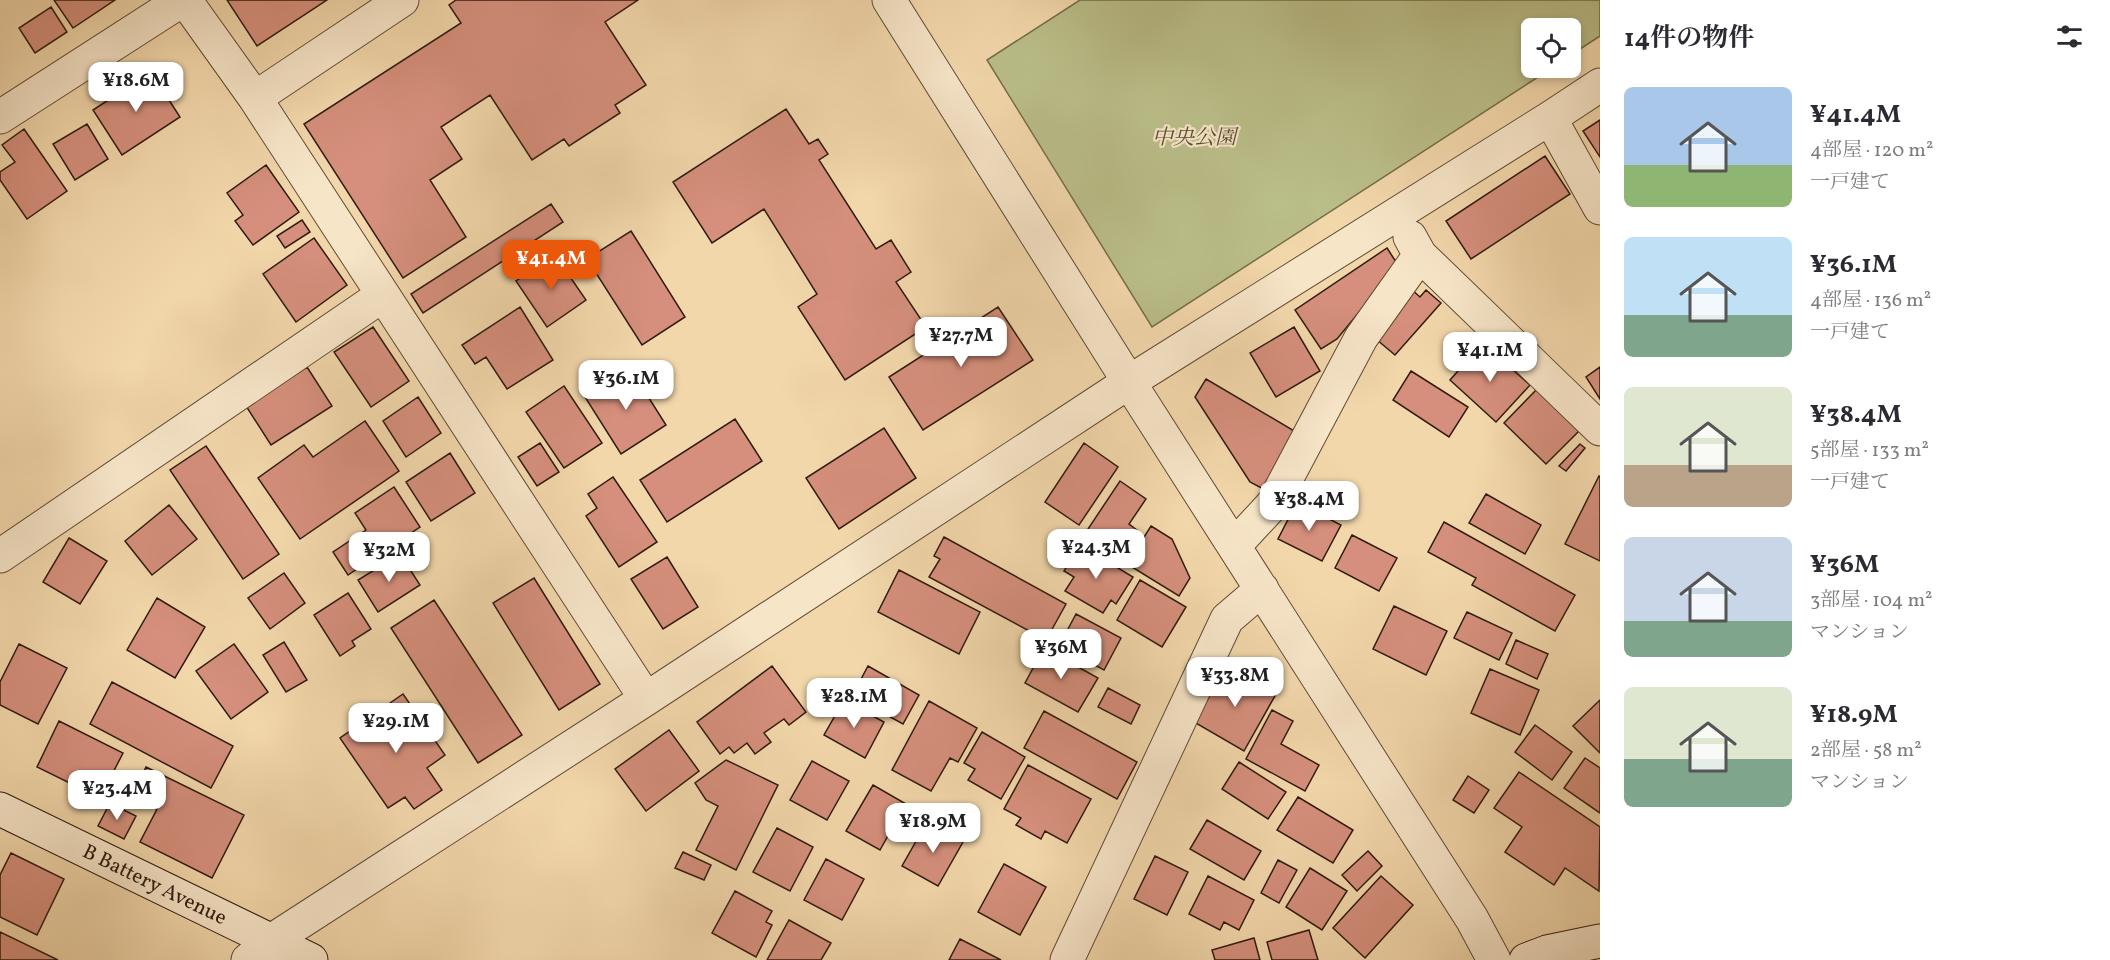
<!DOCTYPE html>
<html lang="ja">
<meta charset="utf-8">
<style>
body{margin:0;font-family:Vollkorn,"Noto Serif JP",serif;background:#f7f7f7;color:#2b2b33;height:100vh;display:flex;flex-direction:column;font-size:22px;white-space:nowrap}
*{box-sizing:border-box;margin:0}
p{font-size:20px;color:#7c7c81}
.icon{flex:none;width:33px;height:33px;fill:none;stroke:currentColor;stroke-width:2;stroke-linecap:round;stroke-linejoin:round}
.map{position:relative;flex:1;overflow:hidden}
.sheet{display:flex;flex-direction:column;background:#fff;width:510px}
.sheet>*{flex:none}
.fabs{position:absolute;left:1521px;top:18px;display:grid;gap:12px}
.fabs a{display:grid;place-items:center;width:60px;height:60px;border-radius:9px;background:#fff;box-shadow:0 3px 9px #0003;font-size:30px}
.price{position:absolute;translate:-50% -51px;padding:0 14px;border-radius:12px;background:#fff;color:#222;font-size:20px;line-height:39px;filter:drop-shadow(0 2px 3px #0008)}
.price::after{content:'';position:absolute;left:50%;top:36px;width:18px;height:14px;margin-left:-9px;background:inherit;clip-path:polygon(0 0,100% 0,50% 100%)}
.price.active{background:#ea580c;color:#fff}
ul{padding:0;list-style:none}
li{display:flex;align-items:center;gap:18px;height:150px;padding:0 24px}
li span{display:grid;place-items:center;flex:none;width:168px;height:120px;border-radius:9px;color:#555}
li>.icon{margin-inline-start:auto}
span .icon{width:72px;height:72px;fill:#fffc;stroke-width:1}
li b{font-size:26px}
h2{display:flex;justify-content:space-between;align-items:center;height:72px;padding:0 24px;font-size:26px}
main{display:flex;flex:1;min-height:0}
.map>svg:first-child{display:block}
.green{fill:#babe89;stroke:#756d4c;stroke-width:1.5}
.building{fill:#d58f7c;stroke:#301c0e;stroke-width:1.5}
.lines{fill:none;stroke-linecap:round;stroke-linejoin:round}
.street-casing{stroke:#604b35;stroke-width:35}
.secondary-casing{stroke:#301c0e;stroke-width:35}
.street{stroke:#f7e5c8;stroke-width:33}
.secondary{stroke:#f7e5c8;stroke-width:33}
.labels{text-anchor:middle;stroke-width:4.5;stroke-linejoin:round;paint-order:stroke}
.park-label{font-size:21px;font-style:italic;fill:#594d33;stroke:#f7e5c8}
.street-label{font-size:21px;fill:#301c0e;stroke:#f7e5c8}
</style>
<main>
<div class="map">
<svg width="1600" height="960" viewBox="0 0 1600 960">
<rect width="100%" height="100%" fill="#f2d7ab"/>
<filter id="stains"><feTurbulence type="fractalNoise" baseFrequency=".00333" numOctaves="4"/><feColorMatrix values="0 0 0 0 .2 0 0 0 0 .09 0 0 0 0 .02 0 0 0 .5 -.17"/></filter>
<radialGradient id="worn" r=".72"><stop offset=".6" stop-color="#630" stop-opacity="0"/><stop offset="1" stop-color="#630" stop-opacity=".3"/></radialGradient>
<path class="green" d="M1080 0H1600V36L1571 55 1570 28H1532V68H1552L1152 327 987 60Z"/>
<path class="building" d="M54 0H115L73 28Z
M227 0H327L257 46Z
M456 0H638L605 22 646 85 615 105 620 113 569 146 564 139 532 160 490 95 441 127 462 159 430 180 466 237 403 278 304 124 461 23 449 5Z
M51 7 67 32 35 53 19 28Z
M151 72 180 117 122 155 93 110Z
M786 109 809 144 818 139 828 154 819 160 876 249 891 240 911 272 896 282 926 327 845 380 798 307 817 294 764 209 712 243 673 182Z
M1600 120V157L1583 131Z
M87 124 108 159 75 180 53 144Z
M24 129 67 191 27 219 0 180V172L15 162 2 145Z
M1545 156 1570 194 1471 259 1446 221Z
M266 165 299 212 253 245 235 221 243 215 227 193Z
M551 204 563 222 423 313 411 294Z
M302 220 310 232 285 248 277 236Z
M631 231 685 317 642 345 587 259Z
M314 238 347 285 296 322 263 274Z
M1387 248 1398 265 1337 339 1321 349 1295 310Z
M555 255 586 300 547 327 516 281Z
M1410 288 1420 297 1426 290 1441 303 1395 355 1370 334Z
M520 307 553 360 507 389 486 357 475 364 462 345Z
M998 307 1033 360 923 430 889 377Z
M373 327 409 381 371 407 334 352Z
M1294 327 1320 371 1276 397 1250 353Z
M1483 343 1530 385 1496 422 1450 380Z
M307 367 332 406 271 445 246 406Z
M1600 367V399L1586 377Z
M630 368 666 425 621 454 585 397Z
M1411 371 1468 407 1449 437 1393 400Z
M1206 379 1296 432 1267 491 1250 482 1195 397Z
M564 386 602 443 564 468 526 412Z
M1538 388 1581 429 1546 464 1504 423Z
M418 397 441 433 406 457 383 421Z
M735 419 762 461 667 522 640 480Z
M365 421 399 471 300 539 258 478 304 445 313 457Z
M884 428 916 478 839 529 806 478Z
M540 443 559 472 537 486 518 457Z
M1084 443 1118 467 1079 525 1045 502Z
M1580 444 1585 448 1566 471 1559 466Z
M206 446 279 554 243 579 170 470Z
M450 453 475 493 431 521 406 482Z
M1599 476 1600 477V561L1565 544Z
M613 477 657 542 619 567 586 516 597 508 588 494Z
M1120 481 1146 499 1129 524 1138 531 1120 556 1086 532Z
M394 487 420 527 348 575 333 552 366 530 355 513Z
M1486 494 1541 525 1525 554 1469 523Z
M1297 502 1341 525 1322 561 1278 539Z
M169 505 197 539 152 575 125 541Z
M1444 522 1575 595 1555 631 1472 585 1476 578 1428 552Z
M1151 526 1172 539 1190 578 1179 596 1127 564Z
M1352 535 1397 558 1379 591 1335 568Z
M944 537 1066 604 1046 640 929 577 940 559 934 556Z
M69 538 107 561 80 604 43 582Z
M1080 545 1133 577 1116 604 1111 600 1103 613 1065 591 1074 577 1064 571Z
M400 554 420 585 378 612 358 580Z
M667 557 698 607 663 629 631 579Z
M899 570 980 612 959 654 878 612Z
M284 573 305 603 270 629 248 598Z
M534 578 600 684 559 710 493 603Z
M1140 580 1186 607 1162 647 1117 620Z
M348 593 371 629 352 641 355 646 340 656 314 615Z
M157 598 205 627 175 678 127 650Z
M434 600 522 735 478 763 391 628Z
M1394 606 1447 631 1426 675 1373 649Z
M1467 612 1512 633 1499 660 1454 638Z
M1076 614 1121 638 1104 670 1059 646Z
M1516 640 1548 654 1537 679 1506 664Z
M284 642 307 680 286 692 263 655Z
M19 644 67 668 38 724 0 705V682Z
M234 644 268 692 231 719 196 671Z
M1044 648 1098 678 1078 712 1025 683Z
M1227 665 1276 694 1244 751 1194 722Z
M772 666 806 712 789 725 784 719 764 733 771 742 755 754 747 743 734 753 729 747 720 754 697 722Z
M868 666 919 695 903 724 852 696Z
M1490 669 1539 690 1520 735 1471 713Z
M112 682 233 746 211 788 90 724Z
M1108 688 1140 705 1131 724 1098 707Z
M403 694 445 755 427 768 442 790 414 809 405 797 388 808 340 738Z
M844 700 884 722 865 758 824 735Z
M1600 700V753L1573 726Z
M929 701 977 728 958 762 950 758 931 791 892 770Z
M1272 710 1293 721 1281 744 1319 765 1305 791 1246 759Z
M1044 711 1137 762 1117 799 1024 748Z
M59 721 123 753 100 798 37 767Z
M1535 725 1572 752 1552 780 1515 752Z
M669 730 699 771 646 811 615 769Z
M982 732 1025 757 1001 799 968 780 975 769 964 763Z
M1585 758 1600 768V813L1564 788Z
M726 760 778 785 736 870 696 850 718 806 706 800 695 783Z
M812 761 849 781 827 820 790 800Z
M1239 762 1286 792 1268 819 1222 789Z
M1028 765 1091 799 1067 843 1045 831 1041 839 1016 825 1021 818 1004 809Z
M146 767 244 815 212 878 140 842 157 809 132 797Z
M1519 772 1600 827 1599 891 1565 868 1554 885 1505 852 1522 827 1494 808Z
M1468 776 1489 790 1474 813 1453 800Z
M873 785 913 808 896 838 889 834 880 850 846 831Z
M1298 797 1353 830 1333 863 1277 830Z
M110 803 136 816 124 839 98 826Z
M1207 820 1261 851 1244 880 1190 849Z
M927 822 963 842 938 886 902 866Z
M777 828 813 847 790 891 753 872Z
M1368 851 1382 866 1357 891 1342 875Z
M683 852 711 865 704 880 675 868Z
M11 853 64 879 37 935 0 917V875Z
M1155 856 1188 872 1167 915 1134 899Z
M826 859 864 879 842 920 804 900Z
M1278 860 1297 870 1279 903 1261 893Z
M1004 864 1046 887 1020 935 978 912Z
M1310 868 1347 891 1322 930 1286 907Z
M1208 876 1254 900 1239 930 1224 922 1220 930 1189 914Z
M1381 876 1413 905 1365 958 1333 928Z
M735 891 772 911 766 922 772 925 756 957 712 933Z
M789 920 831 943 821 960H767Z
M1309 930 1318 960H1272L1267 942Z
M0 932 58 960H0Z
M1254 938 1260 960H1215L1212 950Z
M960 939 1001 960H949Z"/>
<g class="lines">
<g class="street-casing">
<path id="street" d="M185 0 255 98 646 699
M889 0 1129 382 1472 919 1494 960
M255 98 402 0
M0 117 182 0
M1550 118 1600 208
M1410 237 1420 255 1600 429
M1234 546 1273 504 1361 338 1420 255
M0 556 383 295
M248 960 271 941 646 699 1129 382 1550 118 1600 85
M1067 960 1227 619 1262 589"/>
</g>
<g class="secondary-casing">
<path id="secondary" d="M0 809 311 960
M1526 960 1547 952 1600 941"/>
</g>
<use href="#street" class="street"/>
<use href="#secondary" class="secondary"/>
</g>
<g class="labels">
<g class="park-label">
<text x="1194" y="144">中央公園</text>
</g>
<g class="street-label">
<text transform="translate(155 884) rotate(26)" y="7">B Battery Avenue</text>
</g>
</g>
<rect width="100%" height="100%" filter="url(#stains)"/>
<rect width="100%" height="100%" fill="url(#worn)"/>
</svg>
<div class="fabs">
<a><svg class="icon" aria-label="locate" viewBox="0 0 24 24"><circle cx="12" cy="12" r="6"/><path d="M12 2v4M12 18v4M2 12h4M18 12h4"/></svg></a>
</div>
<b class="price" style="left:136px;top:113px">¥18.6M</b>
<b class="price active" style="left:551px;top:291px">¥41.4M</b>
<b class="price" style="left:961px;top:368px">¥27.7M</b>
<b class="price" style="left:1490px;top:383px">¥41.1M</b>
<b class="price" style="left:626px;top:411px">¥36.1M</b>
<b class="price" style="left:1309px;top:532px">¥38.4M</b>
<b class="price" style="left:1096px;top:580px">¥24.3M</b>
<b class="price" style="left:389px;top:583px">¥32M</b>
<b class="price" style="left:1061px;top:680px">¥36M</b>
<b class="price" style="left:1235px;top:708px">¥33.8M</b>
<b class="price" style="left:854px;top:729px">¥28.1M</b>
<b class="price" style="left:396px;top:754px">¥29.1M</b>
<b class="price" style="left:117px;top:821px">¥23.4M</b>
<b class="price" style="left:933px;top:854px">¥18.9M</b>
</div>
<section class="sheet">
<h2>14件の物件<svg class="icon" aria-label="filters" viewBox="0 0 24 24"><path d="M4 7h16M4 17h16"/><circle cx="9" cy="7" r="2"/><circle cx="15" cy="17" r="2"/></svg></h2>
<ul>
<li><span style="background:linear-gradient(#a9c7e8 65%,#8fb573 0)"><svg class="icon" aria-label="home" viewBox="0 0 24 24"><path d="M3 11l9-7 9 7M6 9v11h12V9"/></svg></span><div><b>¥41.4M</b><p>4部屋 · 120 m²</p><p>一戸建て</p></div></li>
<li><span style="background:linear-gradient(#bfe0f5 65%,#7fa58c 0)"><svg class="icon" aria-label="home" viewBox="0 0 24 24"><path d="M3 11l9-7 9 7M6 9v11h12V9"/></svg></span><div><b>¥36.1M</b><p>4部屋 · 136 m²</p><p>一戸建て</p></div></li>
<li><span style="background:linear-gradient(#dfe7d0 65%,#b9a48a 0)"><svg class="icon" aria-label="home" viewBox="0 0 24 24"><path d="M3 11l9-7 9 7M6 9v11h12V9"/></svg></span><div><b>¥38.4M</b><p>5部屋 · 133 m²</p><p>一戸建て</p></div></li>
<li><span style="background:linear-gradient(#c9d6e8 70%,#7fa58c 0)"><svg class="icon" aria-label="home" viewBox="0 0 24 24"><path d="M3 11l9-7 9 7M6 9v11h12V9"/></svg></span><div><b>¥36M</b><p>3部屋 · 104 m²</p><p>マンション</p></div></li>
<li><span style="background:linear-gradient(#dfe7d0 60%,#7fa58c 0)"><svg class="icon" aria-label="home" viewBox="0 0 24 24"><path d="M3 11l9-7 9 7M6 9v11h12V9"/></svg></span><div><b>¥18.9M</b><p>2部屋 · 58 m²</p><p>マンション</p></div></li>
</ul>
</section>
</main>
